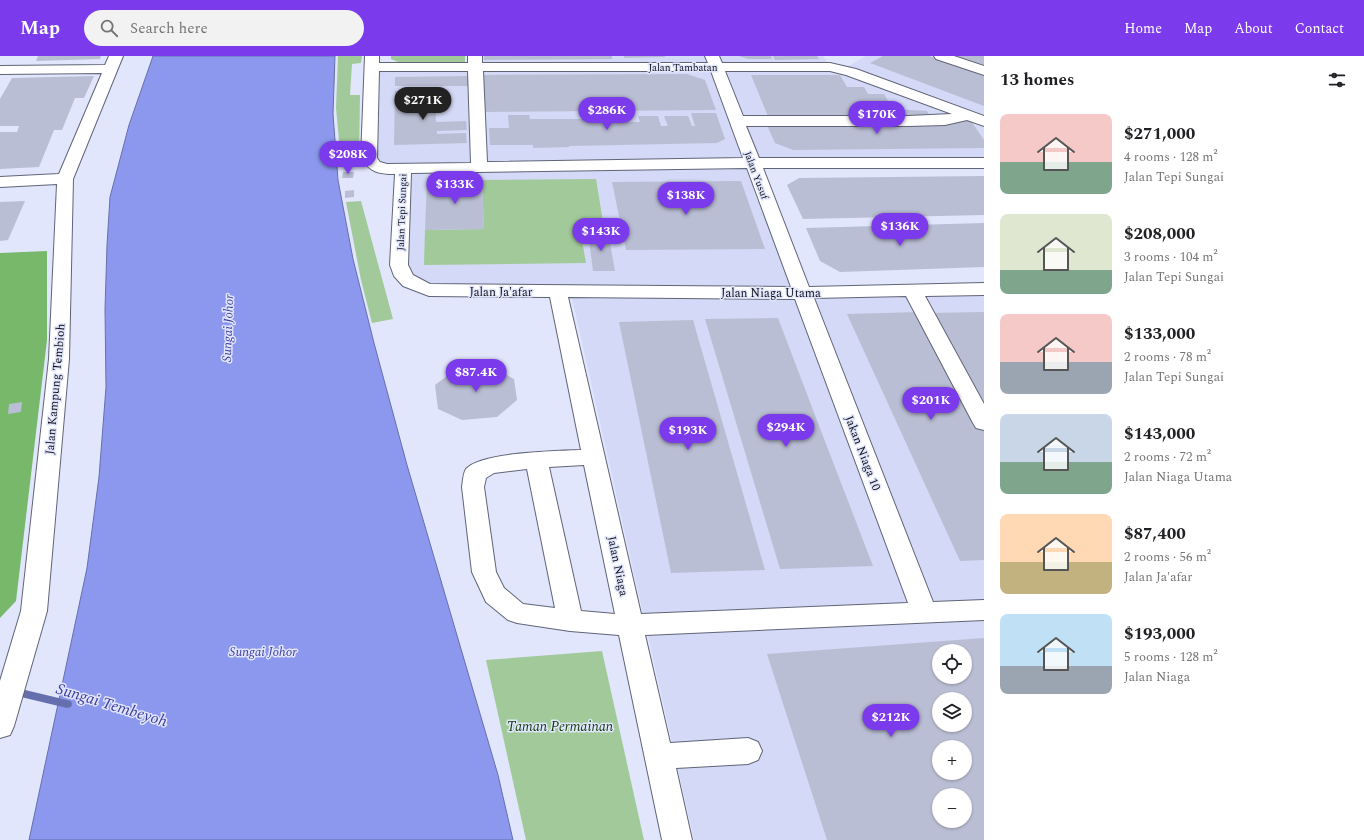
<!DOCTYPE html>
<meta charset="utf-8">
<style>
body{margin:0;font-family:Spectral,serif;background:#f2f2f2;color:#202124;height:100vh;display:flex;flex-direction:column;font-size:15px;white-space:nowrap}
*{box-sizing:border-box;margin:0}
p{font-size:13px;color:#757577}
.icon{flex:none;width:22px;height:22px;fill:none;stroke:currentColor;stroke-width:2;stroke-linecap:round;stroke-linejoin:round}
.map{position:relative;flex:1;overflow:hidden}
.sheet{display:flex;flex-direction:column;background:#fff;width:380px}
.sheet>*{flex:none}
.controls{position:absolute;left:932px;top:588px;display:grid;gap:8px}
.controls a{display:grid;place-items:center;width:40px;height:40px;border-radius:50%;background:#fff;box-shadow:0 1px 3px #0004;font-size:20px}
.price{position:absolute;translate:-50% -34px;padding:0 9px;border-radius:14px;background:#7c3aed;color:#fff;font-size:13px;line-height:26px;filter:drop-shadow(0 1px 2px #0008)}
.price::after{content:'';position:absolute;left:50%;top:24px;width:12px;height:9px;margin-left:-6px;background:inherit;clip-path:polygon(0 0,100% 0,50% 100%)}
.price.current{background:#222;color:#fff}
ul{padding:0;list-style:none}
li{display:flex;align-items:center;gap:12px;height:100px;padding:0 16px}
li span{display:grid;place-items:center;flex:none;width:112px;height:80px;border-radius:8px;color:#555}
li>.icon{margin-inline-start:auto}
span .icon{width:48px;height:48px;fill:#fffc;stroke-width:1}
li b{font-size:17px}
h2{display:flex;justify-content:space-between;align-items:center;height:48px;padding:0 16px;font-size:17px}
header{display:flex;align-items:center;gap:24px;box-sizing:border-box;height:56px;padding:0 20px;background:#7c3aed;color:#fff}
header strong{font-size:19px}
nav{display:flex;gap:22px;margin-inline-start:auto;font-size:14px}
.search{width:280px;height:36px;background:#f2f2f2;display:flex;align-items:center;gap:10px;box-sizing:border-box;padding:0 14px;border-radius:22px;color:#757577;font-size:15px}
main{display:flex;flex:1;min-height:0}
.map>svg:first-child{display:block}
.built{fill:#d3d9f6;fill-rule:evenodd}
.green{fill:#a2c99a}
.forest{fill:#77b86a}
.water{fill:#8c98ee;stroke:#666fae}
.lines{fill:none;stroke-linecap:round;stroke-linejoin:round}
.stream{fill:#666fae;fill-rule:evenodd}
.building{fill:#babed4;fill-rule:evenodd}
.minor-casing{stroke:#606477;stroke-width:2}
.minor{fill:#fff;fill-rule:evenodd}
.labels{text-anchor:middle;stroke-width:3;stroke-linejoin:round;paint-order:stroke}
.far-street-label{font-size:10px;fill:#0f1017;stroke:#e1e6fc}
.street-label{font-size:12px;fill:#0f1017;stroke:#e1e6fc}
.water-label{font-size:13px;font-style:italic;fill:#3c3da1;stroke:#e1e6fc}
.near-park-label{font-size:14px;font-style:italic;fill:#0e3a04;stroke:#e1e6fc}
.near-water-label{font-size:16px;font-style:italic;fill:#3c3da1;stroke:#e1e6fc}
</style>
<header>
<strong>Map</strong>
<div class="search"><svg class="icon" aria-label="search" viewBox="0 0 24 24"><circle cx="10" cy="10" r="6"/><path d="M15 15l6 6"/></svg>Search here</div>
<nav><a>Home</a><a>Map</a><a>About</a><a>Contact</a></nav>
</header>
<main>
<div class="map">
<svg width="984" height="784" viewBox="0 0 984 784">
<rect width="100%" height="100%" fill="#e1e6fc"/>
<path class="built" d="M471 0H823L832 14 984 72V105L762 110 809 232 446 231 422 227 407 214 411 110H386L379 107 377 103 376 85 380 14H471Z
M866 0H984V69L840 15Z
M984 238V784H694L572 242H816ZM939 595H965V621H939ZM939 643H965V669H939ZM939 691H965V717H939ZM939 739H965V765H939Z"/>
<path class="green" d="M338 0H362L361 7 352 8 350 39H360L359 106H341L336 52Z
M391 0H465V6H398L391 3Z
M596 123 604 172 580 173 586 207 424 209 425 174 484 173 482 124Z
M361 145 393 263 372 267 361 224 346 146Z
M602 595 644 784H526L486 604Z"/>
<path class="forest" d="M47 195V284L16 545 0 562V197Z"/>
<path class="water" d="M153 0H335L333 58 338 124 353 203 374 287 407 409 498 719 513 784H29L87 512 99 421 106 331 105 253 107 189 110 141 129 69Z"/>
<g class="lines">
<path class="stream" d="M0 628 67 644 71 645 72 648 71 651 67 652 0 636Z"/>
</g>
<path class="building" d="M38 0H101L100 3 36 5Z
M484 0H612V3L484 4Z
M624 0H665V1L624 2Z
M739 0H771L772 3H748Z
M773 0H817L819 3 775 4Z
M883 0H929L984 20V50L870 7Z
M952 0H984V12Z
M687 18 705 24 716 54 483 56 482 19Z
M751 19H840L847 31H864L868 38H884L893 53 927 55 930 60 770 65Z
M94 20 84 42H75L62 74H54L39 111 0 113V76H17L19 70H0V43L12 22Z
M469 20V30H395V21Z
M435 34 436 66 466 65 467 74 437 75V78L466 77 467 87 394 89 395 35Z
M602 57 603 63H621V66H640L638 60H658L661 70H668L664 60H688L692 70H695L691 57H716L725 83 717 87 569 90V91L533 92V89H490L489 72H509L508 59H529L530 63H583L582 58Z
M971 65 984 84V92L793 94 775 87 766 67Z
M343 116H354L353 122H342Z
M984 120V159L803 163 787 129 799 122Z
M482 124 484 173 425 174 427 125Z
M741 125 765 193 626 194 612 126Z
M354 134V141L345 142V135Z
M25 145 8 184 0 185V146Z
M984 167V211L840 216 820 205 806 172Z
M588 176H608L615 215H593Z
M920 256 984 376V504L960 505 847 258Z
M984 256V355L930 257Z
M778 262 813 354 873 510 780 513 705 263Z
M693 264 735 410 765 514 671 517 619 266Z
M490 310 514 323 517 344 497 361 462 364 438 353 435 329 456 313Z
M22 346 21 356 8 358 9 348Z
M984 582V784H827L767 598ZM939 595H965V621H939ZM939 643H965V669H939ZM939 691H965V717H939ZM939 739H965V765H939Z"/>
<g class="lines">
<g class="minor-casing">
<path id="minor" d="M109 0H123L73 123 69 303 47 555 14 670 10 679 0 682V625L21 555 49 303 57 128 0 131V121L59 118 102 17 0 18V10L105 9Z
M365 0H379V7H468V0H482V7H708L705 0H719L722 7H830L856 13 984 60V70L967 64 945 69 908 70H746L759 102H984V112H763L809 231 984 227V239L925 240 984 348V374L976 372 973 367 906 240 814 242 933 546 984 544V564L645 579 670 687 748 682 758 686 762 695 758 704 748 708 676 712 692 784H662L619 579 570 575 517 567 508 564 486 546 472 516 462 431C463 425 463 418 466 413 481 396 557 395 581 394L550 241 429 240 403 230 394 220 390 209 395 118C378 118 370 116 361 102ZM379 15H468L471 107 387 108 380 106 377 102ZM483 15H711L743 102 487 106ZM725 15H830L846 19 952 58 908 60H743ZM747 112 791 231 430 228 413 219 408 209 411 117ZM568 241 795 243 908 547 641 558ZM584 409 615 558 581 555 549 411ZM527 413 555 552 523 548 504 532 496 516 484 431 486 422 494 417Z
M934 0H954L984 10V19L936 3Z"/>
</g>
<use href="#minor" class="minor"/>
</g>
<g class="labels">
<g class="far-street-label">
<text x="683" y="15">Jalan Tambatan</text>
<text transform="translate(757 119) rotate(69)" y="4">Jalan Yusuf</text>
<text transform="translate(401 156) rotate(-88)" y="4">Jalan Tepi Sungai</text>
</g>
<g class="street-label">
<text x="501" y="240">Jalan Ja'afar</text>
<text x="771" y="241">Jalan Niaga Utama</text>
<text transform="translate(55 333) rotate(-85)" y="4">Jalan Kampung Tembioh</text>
<text transform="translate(863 397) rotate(69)" y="4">Jakan Niaga 10</text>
<text transform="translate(618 510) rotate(78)" y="4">Jalan Niaga</text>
</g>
<g class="water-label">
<text transform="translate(227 272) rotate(-88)" y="5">Sungai Johor</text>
<text x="263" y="600">Sungai Johor</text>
</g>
<g class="near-park-label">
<text x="560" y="675">Taman Permainan</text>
</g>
<g class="near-water-label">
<text transform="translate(112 648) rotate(17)" y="6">Sungai Tembeyoh</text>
</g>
</g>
</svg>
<div class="controls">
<a><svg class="icon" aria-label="locate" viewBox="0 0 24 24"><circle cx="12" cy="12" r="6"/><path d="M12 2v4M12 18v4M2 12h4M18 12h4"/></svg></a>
<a><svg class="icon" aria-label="layers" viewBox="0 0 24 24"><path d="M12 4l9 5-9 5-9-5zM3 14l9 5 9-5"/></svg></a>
<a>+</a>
<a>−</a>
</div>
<b class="price current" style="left:423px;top:65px">$271K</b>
<b class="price" style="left:607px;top:75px">$286K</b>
<b class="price" style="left:877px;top:79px">$170K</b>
<b class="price" style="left:348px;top:119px">$208K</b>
<b class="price" style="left:455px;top:149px">$133K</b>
<b class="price" style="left:686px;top:160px">$138K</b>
<b class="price" style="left:900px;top:191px">$136K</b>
<b class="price" style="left:601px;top:196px">$143K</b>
<b class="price" style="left:476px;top:337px">$87.4K</b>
<b class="price" style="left:931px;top:365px">$201K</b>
<b class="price" style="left:786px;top:392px">$294K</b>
<b class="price" style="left:688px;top:395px">$193K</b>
<b class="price" style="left:891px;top:682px">$212K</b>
</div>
<section class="sheet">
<h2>13 homes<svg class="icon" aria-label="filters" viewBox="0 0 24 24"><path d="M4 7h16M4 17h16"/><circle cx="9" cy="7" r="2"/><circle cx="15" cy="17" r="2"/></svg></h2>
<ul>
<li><span style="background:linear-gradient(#f6c9c9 60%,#7fa58c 0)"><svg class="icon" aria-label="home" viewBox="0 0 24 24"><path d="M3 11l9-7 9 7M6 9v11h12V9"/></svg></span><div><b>$271,000</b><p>4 rooms · 128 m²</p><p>Jalan Tepi Sungai</p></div></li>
<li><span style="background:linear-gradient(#dfe7d0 70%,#7fa58c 0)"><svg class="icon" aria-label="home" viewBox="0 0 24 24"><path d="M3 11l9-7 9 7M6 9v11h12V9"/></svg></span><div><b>$208,000</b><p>3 rooms · 104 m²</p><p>Jalan Tepi Sungai</p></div></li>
<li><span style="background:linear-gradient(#f6c9c9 60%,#9aa5b1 0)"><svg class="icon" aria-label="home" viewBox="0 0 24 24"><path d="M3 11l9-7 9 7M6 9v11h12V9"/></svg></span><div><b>$133,000</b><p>2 rooms · 78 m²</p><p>Jalan Tepi Sungai</p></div></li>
<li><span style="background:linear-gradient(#c9d6e8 60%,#7fa58c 0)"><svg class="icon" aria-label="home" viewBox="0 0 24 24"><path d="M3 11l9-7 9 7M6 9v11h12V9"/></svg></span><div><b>$143,000</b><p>2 rooms · 72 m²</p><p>Jalan Niaga Utama</p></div></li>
<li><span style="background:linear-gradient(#ffd9b3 60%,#c2b280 0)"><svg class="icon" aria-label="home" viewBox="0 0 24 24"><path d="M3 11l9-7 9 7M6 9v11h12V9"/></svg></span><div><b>$87,400</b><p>2 rooms · 56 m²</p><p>Jalan Ja'afar</p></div></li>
<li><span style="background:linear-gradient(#bfe0f5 65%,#9aa5b1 0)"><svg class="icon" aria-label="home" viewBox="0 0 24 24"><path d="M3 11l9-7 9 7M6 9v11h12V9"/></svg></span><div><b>$193,000</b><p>5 rooms · 128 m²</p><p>Jalan Niaga</p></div></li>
</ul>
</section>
</main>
